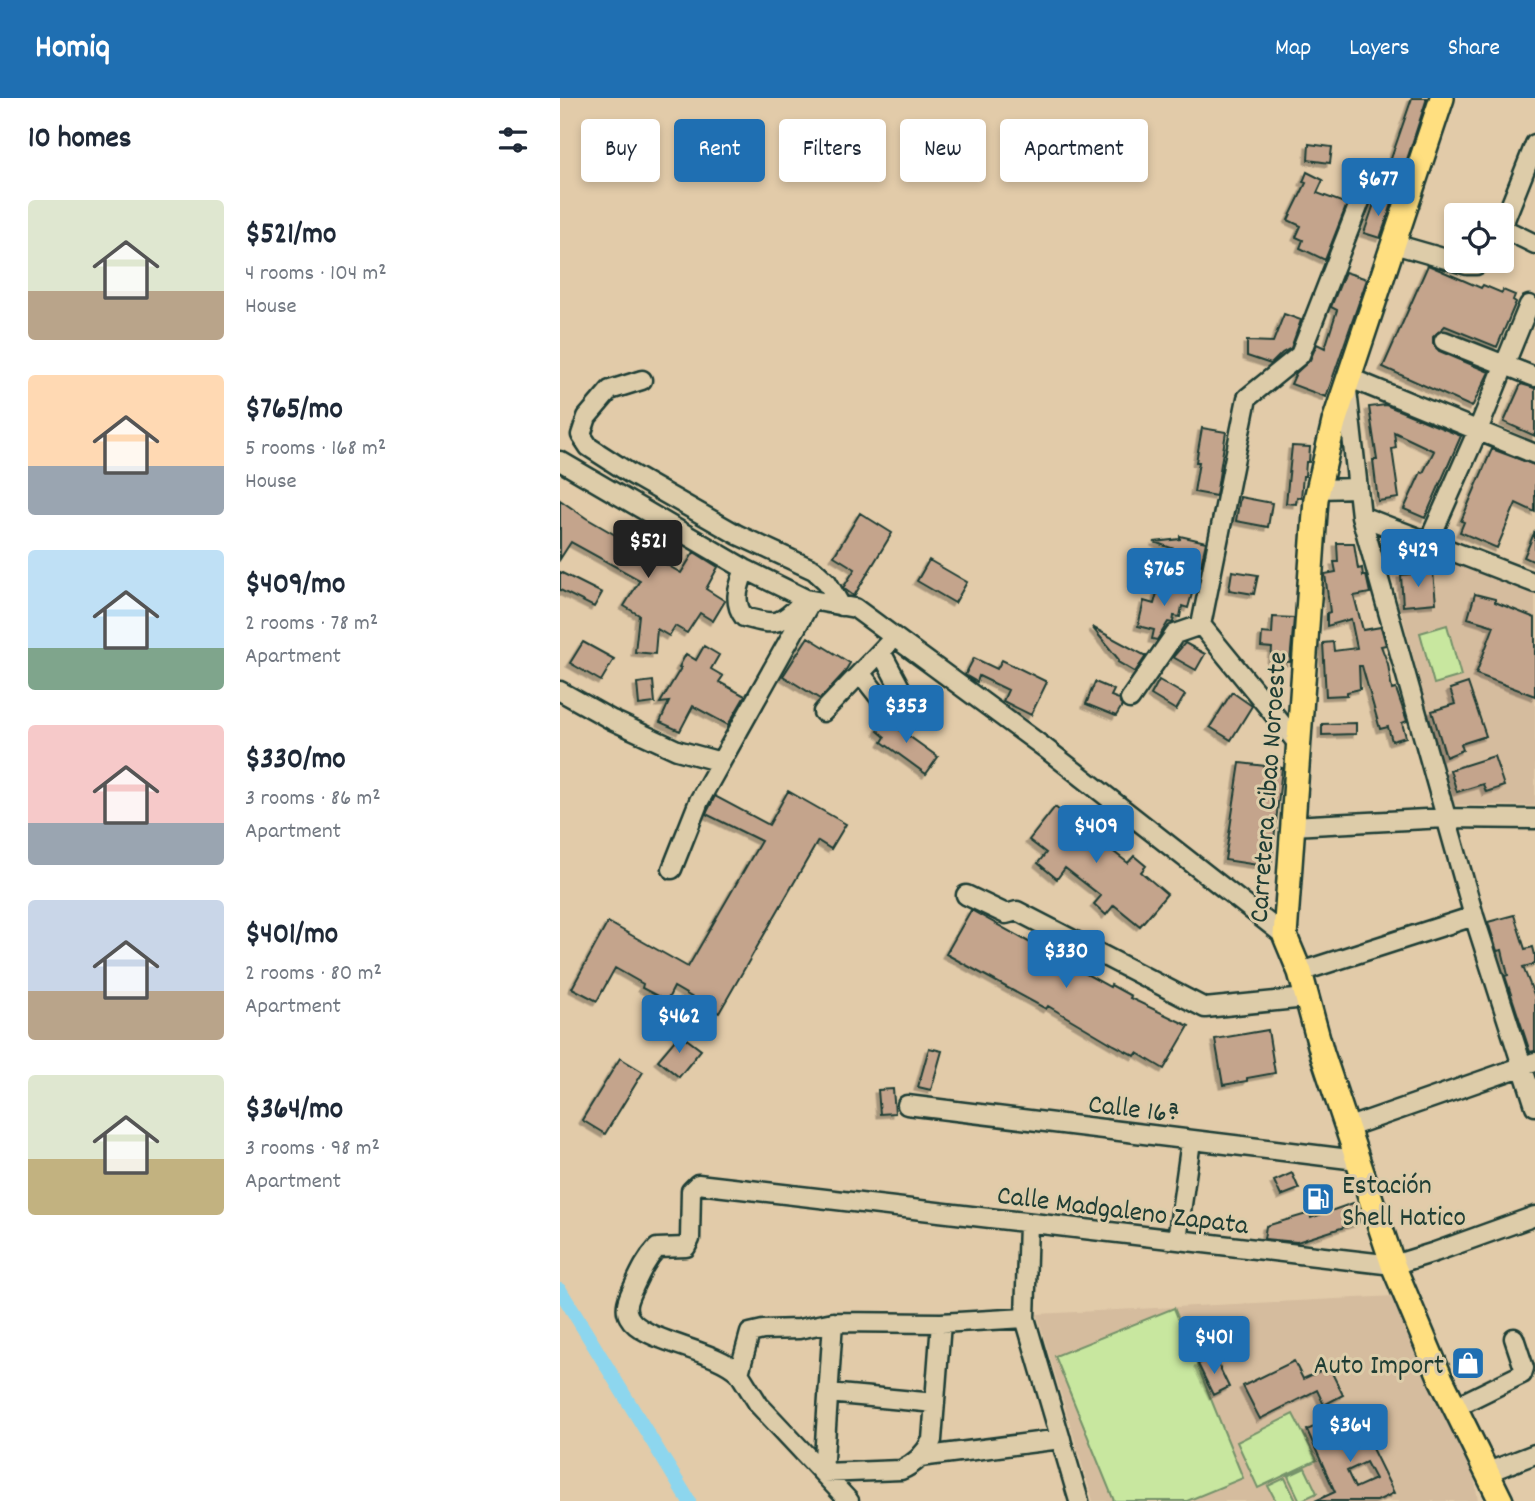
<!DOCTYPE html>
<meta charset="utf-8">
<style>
body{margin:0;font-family:Dekko,sans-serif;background:#f6f6f7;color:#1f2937;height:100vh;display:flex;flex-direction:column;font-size:26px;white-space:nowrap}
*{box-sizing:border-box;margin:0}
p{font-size:23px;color:#747a83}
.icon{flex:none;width:38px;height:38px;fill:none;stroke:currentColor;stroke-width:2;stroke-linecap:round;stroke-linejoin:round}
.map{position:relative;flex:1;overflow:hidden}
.drawer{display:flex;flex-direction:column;background:#fff;width:560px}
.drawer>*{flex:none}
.hud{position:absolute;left:21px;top:21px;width:665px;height:63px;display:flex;gap:14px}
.tools{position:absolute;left:884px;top:105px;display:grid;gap:14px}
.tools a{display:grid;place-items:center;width:70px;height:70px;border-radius:7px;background:#fff;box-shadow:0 4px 10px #0003;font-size:35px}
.price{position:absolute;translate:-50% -60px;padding:0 16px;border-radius:7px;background:#1f6fb2;color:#fff;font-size:23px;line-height:46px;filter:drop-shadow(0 2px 4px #0008)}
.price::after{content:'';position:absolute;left:50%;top:42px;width:21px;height:16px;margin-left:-10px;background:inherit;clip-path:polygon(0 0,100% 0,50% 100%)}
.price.on{background:#222;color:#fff}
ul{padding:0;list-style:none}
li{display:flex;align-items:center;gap:21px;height:175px;padding:0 28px}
li span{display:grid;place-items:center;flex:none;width:196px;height:140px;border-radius:7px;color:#555}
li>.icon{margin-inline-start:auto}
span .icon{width:84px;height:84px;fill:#fffc;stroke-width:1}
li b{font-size:30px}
h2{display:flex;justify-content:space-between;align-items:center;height:84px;padding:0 28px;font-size:30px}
.chip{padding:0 24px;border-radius:7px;background:#fff;box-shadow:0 4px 10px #0003;font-size:24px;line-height:63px}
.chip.on{background:#1f6fb2;color:#fff}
header{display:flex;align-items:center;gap:42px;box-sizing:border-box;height:98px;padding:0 35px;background:#1f6fb2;color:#fff}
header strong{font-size:33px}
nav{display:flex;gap:38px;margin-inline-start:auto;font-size:24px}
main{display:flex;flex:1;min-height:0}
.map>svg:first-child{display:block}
.built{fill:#d5bc9e}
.green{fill:#c8e79f;stroke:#74926a;stroke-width:2}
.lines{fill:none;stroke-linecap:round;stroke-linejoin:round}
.canal{stroke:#8dd6ee;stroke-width:14}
.building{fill:#c4a48c;stroke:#1f3d34;stroke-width:2;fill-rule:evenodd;filter:url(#shadow)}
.minor-casing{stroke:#1f3d34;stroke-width:23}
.major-casing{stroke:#1f3d34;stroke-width:28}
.minor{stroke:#ddcca9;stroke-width:18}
.major{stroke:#ffdf80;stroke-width:23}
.labels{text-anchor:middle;stroke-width:6;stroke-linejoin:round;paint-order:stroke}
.street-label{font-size:28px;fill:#1f3d34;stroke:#ddcca9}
.poi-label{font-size:28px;fill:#1f3d34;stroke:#ddcca9;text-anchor:start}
</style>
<header>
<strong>Homiq</strong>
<nav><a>Map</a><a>Layers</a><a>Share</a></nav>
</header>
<main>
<section class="drawer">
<h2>10 homes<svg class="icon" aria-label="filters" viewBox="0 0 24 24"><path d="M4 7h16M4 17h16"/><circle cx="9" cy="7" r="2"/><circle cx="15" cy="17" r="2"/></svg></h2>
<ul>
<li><span style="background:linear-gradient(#dfe7d0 65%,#b9a48a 0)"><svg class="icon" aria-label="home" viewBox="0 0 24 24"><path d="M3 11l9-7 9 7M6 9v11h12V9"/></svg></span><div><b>$521/mo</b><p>4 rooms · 104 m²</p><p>House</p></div></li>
<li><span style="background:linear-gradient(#ffd9b3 65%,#9aa5b1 0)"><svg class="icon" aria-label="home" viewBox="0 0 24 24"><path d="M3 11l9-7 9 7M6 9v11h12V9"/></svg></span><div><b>$765/mo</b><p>5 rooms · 168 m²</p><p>House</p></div></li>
<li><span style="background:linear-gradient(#bfe0f5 70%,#7fa58c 0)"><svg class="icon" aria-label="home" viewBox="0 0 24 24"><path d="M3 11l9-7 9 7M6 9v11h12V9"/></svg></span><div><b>$409/mo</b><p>2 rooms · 78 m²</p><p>Apartment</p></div></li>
<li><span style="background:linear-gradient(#f6c9c9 70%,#9aa5b1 0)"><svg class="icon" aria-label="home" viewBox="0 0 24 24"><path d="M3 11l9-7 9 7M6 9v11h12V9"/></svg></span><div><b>$330/mo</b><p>3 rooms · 86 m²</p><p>Apartment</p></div></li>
<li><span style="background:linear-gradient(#c9d6e8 65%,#b9a48a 0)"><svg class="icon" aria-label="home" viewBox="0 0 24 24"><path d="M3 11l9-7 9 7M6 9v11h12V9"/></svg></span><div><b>$401/mo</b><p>2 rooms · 80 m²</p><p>Apartment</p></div></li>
<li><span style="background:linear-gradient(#dfe7d0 60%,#c2b280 0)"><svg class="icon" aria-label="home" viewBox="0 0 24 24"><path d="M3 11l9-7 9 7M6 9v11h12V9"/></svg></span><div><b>$364/mo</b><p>3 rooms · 98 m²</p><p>Apartment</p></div></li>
</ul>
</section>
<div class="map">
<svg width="975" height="1403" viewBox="0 0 975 1403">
<defs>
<filter id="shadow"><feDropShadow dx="-3.5" dy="3.5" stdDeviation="0" flood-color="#0004"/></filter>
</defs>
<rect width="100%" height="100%" fill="#e2cba9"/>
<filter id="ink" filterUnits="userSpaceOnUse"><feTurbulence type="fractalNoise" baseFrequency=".0143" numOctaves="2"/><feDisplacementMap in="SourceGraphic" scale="14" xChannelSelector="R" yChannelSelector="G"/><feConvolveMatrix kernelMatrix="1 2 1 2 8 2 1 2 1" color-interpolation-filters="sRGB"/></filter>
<g filter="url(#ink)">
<path class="built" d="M840 437 975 494V708L892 707 825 451 830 441Z
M835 1198 913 1371 918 1403H533L477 1216Z"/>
<path class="green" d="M887 527 901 578 874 586 860 535Z
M614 1210 683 1380 627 1403H554L495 1258Z
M733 1316 757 1362 698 1390 677 1344Z
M745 1370 757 1395 740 1403 728 1378Z
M725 1380 736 1403H716L708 1388Z"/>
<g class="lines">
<path class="canal" d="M0 1192 129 1403"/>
</g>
<path class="building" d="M852 0H867L840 83 825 78Z
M749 46 772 49 770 65 748 62Z
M747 74 763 82 757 95 787 106 765 162 740 150 743 142 736 139 741 128 728 122 746 85 743 84Z
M816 100 832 106 820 140 804 135Z
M868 167 921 190 923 187 942 195 943 192 955 197 953 202 956 204 937 249 885 228 873 239V245L879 253 929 274 912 309 823 269Z
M785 174 807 181 766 299 731 286 736 275 750 262 757 246 765 250 777 212 771 209Z
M724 216 741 222 731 250 722 255 711 266 687 258V243L713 244Z
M961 286 975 290V338L944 324Z
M826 307 901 338 865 420 844 411 861 374 863 375 874 353 834 334 836 350 832 351 839 400 818 403 813 362H817L809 309Z
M642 330 666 334 656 398 634 394 639 364H636Z
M732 348 750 349 749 364H746L745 378H743L741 400 737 399 736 406 726 405Z
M932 351 975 367V414L956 405 937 450 900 434 904 424 901 423Z
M680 399 712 405 708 429 676 423Z
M0 402 26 420 121 475 134 454 158 469 146 491 165 503 153 523 140 515 127 535 115 528 109 538 97 531 95 556 75 554 79 517 64 508 80 482 11 444 0 461Z
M300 415 332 435 294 498 283 490 295 471 274 458Z
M975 433V464L964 459Z
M620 438 646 444 641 467 615 461 617 452 594 444 620 441Z
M777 445H794L798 471 802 470 803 478 806 477 810 495 794 498 803 532 821 529 826 547 821 548 828 566 832 592 836 591 847 623 842 625 846 639 832 643 828 629 820 631 802 568H799L800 591 787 594V597L766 598 763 545 773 544 774 553 797 550 791 521 767 528V515L770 514 765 476 776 474 774 464H778Z
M369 462 407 484 395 505 357 483Z
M672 473 698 477 694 496 669 492Z
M0 474 42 495 34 509 0 492Z
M873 474 876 505 843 508 841 477Z
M600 484 633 492 628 510 622 508 620 519 614 518 613 525 608 524 597 542 592 541 594 532 578 528 584 503 594 506Z
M915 496 935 501V504L975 520V598L916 576 934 528 908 520Z
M713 519 734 520 730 564 711 563 712 550 701 549 702 535 712 536Z
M532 529 586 558 575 574 558 564 559 562Z
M248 539 290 565 284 575 260 601 223 578Z
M23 544 54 561 41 583 10 565Z
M625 545 645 556 636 572 613 559Z
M144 548 159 557 151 571 163 578 159 584 185 598 168 627 133 608 120 633 100 624 109 604 100 605 121 570 119 569 126 556 136 562Z
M414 560 437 571 442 562 487 584 471 617 443 603 448 592 419 578 417 584 405 577Z
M599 582 625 597 616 612 591 597Z
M93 583 95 605 79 607 77 585Z
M535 584 554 592 551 598 559 601 562 608 556 618 526 606Z
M908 585 926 638 901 646 903 652 886 659 872 613 895 606 890 591Z
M672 594 692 608 671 642 650 629Z
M325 618 334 619 339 623 335 628 378 659 366 676 322 644 325 639 318 633Z
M796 625V636L762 637V626Z
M934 658 944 688 926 694 923 686 897 694 890 672Z
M680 665 722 670 711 769 665 762Z
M228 693 286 726 271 751 258 743 159 915 114 889 107 903 82 890 83 886 55 870 37 903 12 890 48 824 128 869 201 743 146 716 155 698 209 727Z
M495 709 513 723 523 711 541 725 532 737 568 765 574 758 586 768 581 774 607 796 580 828 554 807 546 817 534 806 541 798 505 770 497 781 478 765 486 755 469 742Z
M411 812 550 889 551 887 571 898 570 900 629 928 604 971 577 955 575 958 554 947 488 908 486 911 386 856Z
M954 817 965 851 973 849 975 857V866L963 869 975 899V953L970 954 945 878 948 877 942 852 937 853 928 824Z
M708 932 715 975 687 980V983L663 987 655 941Z
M120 936 141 952 119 979 98 962Z
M369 950 382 953 371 992 358 989Z
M60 960 83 974 45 1036 22 1022Z
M333 991 335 1015 320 1016 318 992Z
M732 1075 739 1091 721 1098 714 1083Z
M793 1105 800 1124 737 1144 704 1141 706 1128 750 1115 751 1120Z
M654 1258 669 1289 653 1297 638 1266Z
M734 1263 743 1281 769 1269 783 1297 764 1307 757 1292 700 1321 683 1288Z
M798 1322 834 1395 817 1403H755L775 1394 747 1332 765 1324 770 1335ZM806 1364 815 1381 795 1390 787 1373Z"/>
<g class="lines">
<g class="minor-casing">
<path id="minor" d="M942 129 975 46
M942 130 975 146
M834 146 907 167H916L923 163
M884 243 975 279
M790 280 975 356
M82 282 50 292 27 319 21 337 29 349 71 376 178 437 254 472 267 484 281 508
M787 292 801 418 914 818 975 1008
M0 363 185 471 246 501 295 510 485 650 725 838
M759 391 797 390
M801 418 975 485
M869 443 918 332 969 207
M185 471C179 488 172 503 184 519 219 529 220 526 246 501
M301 576 323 604 331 608 343 605 344 597 321 554
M0 593 52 622 117 652 161 664
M570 601 615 536 641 527
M263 614 327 547
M739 647 641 527 687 300 740 257 806 88
M732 728 885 720 975 721
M112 771 139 703 251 503
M406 797 446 816 457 813 645 910 746 900
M740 874 914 818
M347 1007 797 1062
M786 1030 975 964
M468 1126 465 1220 519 1403
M617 1142 631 1043
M273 1224 263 1375 341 1372C355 1366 365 1356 372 1342L381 1225
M179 1275C153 1250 82 1244 69 1219 63 1208 70 1197 74 1188 81 1173 86 1162 97 1150L126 1149 130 1141 131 1093 138 1086 833 1167 875 1154 975 1118
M268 1295 375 1305
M895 1309 962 1276 964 1270 954 1240
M360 1359 501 1341
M928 1374 975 1356
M289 1403 199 1307 179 1275 190 1235 203 1232 239 1231 273 1224 381 1225 465 1220"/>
</g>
<g class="major-casing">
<path id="major" d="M882 0 774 324 756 401 725 838 740 874 762 955 833 1167 881 1281 941 1403"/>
</g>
<use href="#minor" class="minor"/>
<use href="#major" class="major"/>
</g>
</g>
<defs>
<g id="fuel-square" transform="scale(1.75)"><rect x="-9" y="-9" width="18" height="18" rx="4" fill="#1f6fb2" stroke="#ddcca9"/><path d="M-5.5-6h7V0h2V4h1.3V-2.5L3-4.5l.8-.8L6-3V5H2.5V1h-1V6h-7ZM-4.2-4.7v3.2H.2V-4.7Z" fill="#fff"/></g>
<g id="shop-square" transform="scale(1.75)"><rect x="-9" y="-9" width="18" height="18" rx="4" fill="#1f6fb2" stroke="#ddcca9"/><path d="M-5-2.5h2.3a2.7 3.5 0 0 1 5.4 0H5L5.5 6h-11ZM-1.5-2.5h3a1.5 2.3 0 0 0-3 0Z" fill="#fff"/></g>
</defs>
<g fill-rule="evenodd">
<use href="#fuel-square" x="758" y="1101"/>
<use href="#shop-square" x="908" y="1265"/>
</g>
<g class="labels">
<g class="street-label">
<text transform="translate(706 689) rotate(-86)" y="10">Carretera Cibao Noroeste</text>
<text transform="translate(575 1009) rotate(7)" y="10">Calle 16ª</text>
<text transform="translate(563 1110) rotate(7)" y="10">Calle Madgaleno Zapata</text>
</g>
<g class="poi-label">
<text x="782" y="1095">Estación<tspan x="782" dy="32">Shell Hatico</tspan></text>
<text x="884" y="1275" text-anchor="end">Auto Import</text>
</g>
</g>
</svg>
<div class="tools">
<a><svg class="icon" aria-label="locate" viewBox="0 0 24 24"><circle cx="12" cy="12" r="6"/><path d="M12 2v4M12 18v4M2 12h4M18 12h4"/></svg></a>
</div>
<b class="price" style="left:818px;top:120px">$677</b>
<b class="price on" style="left:88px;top:482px">$521</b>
<b class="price" style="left:858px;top:491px">$429</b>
<b class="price" style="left:604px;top:510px">$765</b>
<b class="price" style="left:346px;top:647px">$353</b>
<b class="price" style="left:536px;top:767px">$409</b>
<b class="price" style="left:506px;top:892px">$330</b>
<b class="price" style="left:119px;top:957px">$462</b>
<b class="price" style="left:654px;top:1278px">$401</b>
<b class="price" style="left:790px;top:1366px">$364</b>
<div class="hud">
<a class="chip">Buy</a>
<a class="chip on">Rent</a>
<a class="chip">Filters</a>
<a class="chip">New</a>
<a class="chip">Apartment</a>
</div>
</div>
</main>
